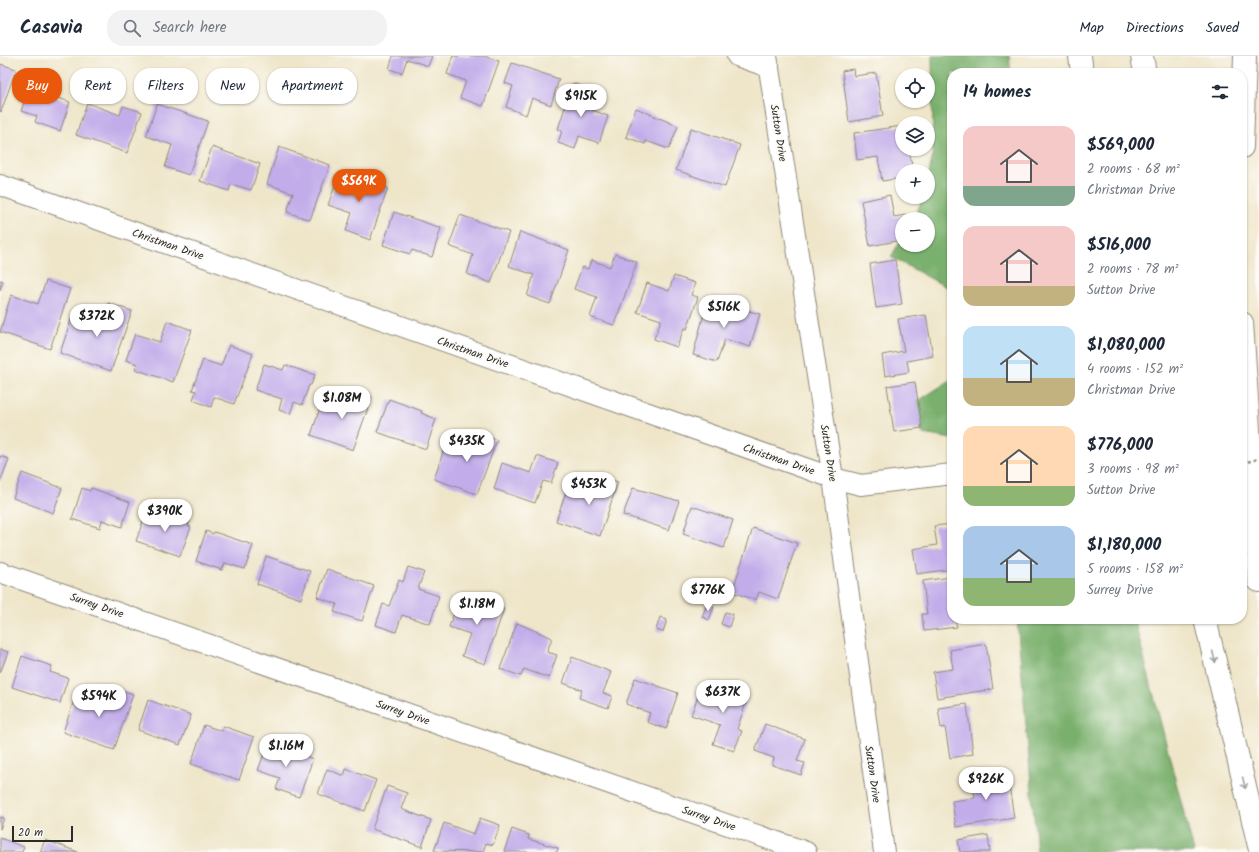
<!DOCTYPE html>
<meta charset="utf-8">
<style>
body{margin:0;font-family:Kalam,sans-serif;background:#f2f2f3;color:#1f2937;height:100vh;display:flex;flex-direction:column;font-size:15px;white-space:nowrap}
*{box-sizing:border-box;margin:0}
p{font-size:13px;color:#747a83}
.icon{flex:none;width:22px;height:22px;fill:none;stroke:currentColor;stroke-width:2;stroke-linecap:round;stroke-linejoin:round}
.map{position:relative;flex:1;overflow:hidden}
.details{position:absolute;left:947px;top:12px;width:300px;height:556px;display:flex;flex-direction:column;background:#fff;border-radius:16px;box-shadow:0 1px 3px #0004}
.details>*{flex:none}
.hud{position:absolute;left:12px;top:12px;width:380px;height:36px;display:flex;gap:8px}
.controls{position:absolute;left:895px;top:12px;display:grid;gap:8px}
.controls a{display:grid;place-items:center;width:40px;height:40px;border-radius:50%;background:#fff;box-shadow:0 1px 3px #0004;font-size:20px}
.scale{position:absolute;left:12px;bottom:10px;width:61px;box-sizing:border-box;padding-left:4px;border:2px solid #2b2b2b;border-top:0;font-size:11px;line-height:14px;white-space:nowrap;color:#2b2b2b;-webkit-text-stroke:3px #fdfcf7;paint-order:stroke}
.price{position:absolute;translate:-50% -34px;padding:0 9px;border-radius:14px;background:#fff;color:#222;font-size:13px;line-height:26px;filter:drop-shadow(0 1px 2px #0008)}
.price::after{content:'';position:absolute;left:50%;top:24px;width:12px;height:9px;margin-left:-6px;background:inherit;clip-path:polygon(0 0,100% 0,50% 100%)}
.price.current{background:#ea580c;color:#fff}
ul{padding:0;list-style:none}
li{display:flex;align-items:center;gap:12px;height:100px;padding:0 16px}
li span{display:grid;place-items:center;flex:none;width:112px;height:80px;border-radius:12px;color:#555}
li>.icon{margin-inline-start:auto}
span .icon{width:48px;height:48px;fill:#fffc;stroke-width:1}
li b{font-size:17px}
h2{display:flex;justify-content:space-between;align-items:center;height:48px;padding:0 16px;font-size:17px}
.pill{padding:0 14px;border-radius:16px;background:#fff;box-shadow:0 1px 3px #0004;font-size:14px;line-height:36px}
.pill.current{background:#ea580c;color:#fff}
header{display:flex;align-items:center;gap:24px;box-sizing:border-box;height:56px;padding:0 20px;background:#fff;border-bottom:1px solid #e0e1e3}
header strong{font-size:19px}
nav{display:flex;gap:22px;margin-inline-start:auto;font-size:14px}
.search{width:280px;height:36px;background:#f2f2f3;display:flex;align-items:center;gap:10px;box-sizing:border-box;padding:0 14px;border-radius:16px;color:#747a83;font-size:15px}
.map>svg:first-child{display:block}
.forest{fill:#7ab06d;stroke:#526e4c}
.building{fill:#c2adea}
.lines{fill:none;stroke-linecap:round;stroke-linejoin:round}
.minor-casing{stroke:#8d887a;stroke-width:22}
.motorway-casing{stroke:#8d887a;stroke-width:24}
.minor{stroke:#fff;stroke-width:20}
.motorway{stroke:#fff;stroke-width:22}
.path-bridge{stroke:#8d887a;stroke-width:2.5;stroke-dasharray:3 3;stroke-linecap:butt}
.oneway{stroke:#a0a0a0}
.labels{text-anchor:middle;stroke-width:4;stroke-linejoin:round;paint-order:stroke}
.street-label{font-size:11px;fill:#2b2b2b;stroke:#fdfcf7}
</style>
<header>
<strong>Casavia</strong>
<div class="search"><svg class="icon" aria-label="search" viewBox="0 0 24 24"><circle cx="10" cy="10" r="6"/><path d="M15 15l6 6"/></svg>Search here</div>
<nav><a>Map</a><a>Directions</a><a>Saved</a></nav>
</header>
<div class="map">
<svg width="1259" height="796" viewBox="0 0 1259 796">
<rect width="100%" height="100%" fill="#fdfcf7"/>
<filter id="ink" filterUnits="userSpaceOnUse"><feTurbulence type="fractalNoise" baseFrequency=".025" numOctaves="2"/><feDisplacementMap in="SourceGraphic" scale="8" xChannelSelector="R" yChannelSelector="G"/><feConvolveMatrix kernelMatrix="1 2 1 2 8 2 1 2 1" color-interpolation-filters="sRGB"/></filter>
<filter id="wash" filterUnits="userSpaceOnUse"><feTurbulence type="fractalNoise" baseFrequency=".012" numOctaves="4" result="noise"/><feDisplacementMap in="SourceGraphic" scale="16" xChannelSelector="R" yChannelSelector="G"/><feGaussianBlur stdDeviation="0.9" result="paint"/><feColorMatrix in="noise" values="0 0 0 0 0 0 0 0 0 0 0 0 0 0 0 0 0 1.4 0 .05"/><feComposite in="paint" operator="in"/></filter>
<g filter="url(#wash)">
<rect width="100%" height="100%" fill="#efe6ca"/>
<path class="forest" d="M932 0H1009L1011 17H952V234L891 201 902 182V189H928V163H913L924 141H928V122L933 99Z
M952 323V383L923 378 909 351Z
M1017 563H1134L1194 796H1037Z"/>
<g id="blocks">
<path class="building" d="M393 0H432L428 10 407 3 402 17 389 13Z
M453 0H484L499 5 483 50 460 42 466 25 447 18Z
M512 7 559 23 551 49 532 42 526 59 506 51 513 30 505 27Z
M0 8 16 13 1 56 0 55Z
M853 13 854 20 876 17 883 60 849 66 842 15Z
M573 27 598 36 592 54 608 60 599 87 579 80 575 93 558 87 562 75 558 73Z
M29 32 70 46 60 75 35 66 37 60 21 55Z
M87 47 120 59 123 50 142 56 127 97 76 79Z
M157 48 208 65 189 119 165 111 172 89 146 80Z
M636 52 678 70 669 93 646 85 645 88 626 81Z
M902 70V93H909L913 115H902V122L882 125 878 101 857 104 854 77Z
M691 72 740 89 725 131 676 114Z
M212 91 260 108 251 134 231 128 229 135 200 125Z
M279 91 330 109 310 164 287 156 293 137 267 128Z
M340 116 388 132 370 184 346 175 352 157 328 149Z
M890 139 894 161 911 158 912 163H902V184L870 190 861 145Z
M394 156 441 172 432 201 412 194 410 198 383 189Z
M460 159 509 176 491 227 467 218 473 199 449 190Z
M520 176 569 194 550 248 527 240 534 219 509 210Z
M615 198 637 206 614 269 590 261 597 241 574 233 582 211 588 213 591 204 610 211Z
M895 204 902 248 876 252 870 208Z
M674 220 695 227 691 239 698 241 687 273 684 272 677 291 654 283 661 264 637 256 647 227 669 235Z
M0 224 3 225 0 234Z
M46 225 70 233 50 293 0 276 11 239 38 248Z
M708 243 760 258 750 291 725 283 717 306 693 299Z
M108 247 132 255 111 315 60 297 72 261 100 271Z
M926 259 933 300 907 305 909 316 885 320 882 299 904 295 898 263Z
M167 265 192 274 173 326 135 313 137 308 126 304 135 278 160 286Z
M229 289 253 298 234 348 214 341 211 351 193 344 196 335 192 334 203 304 221 310Z
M264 308 283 314 285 309 315 319 311 329H309L302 349 294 346 290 358 279 354 282 343 255 334Z
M915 326 922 372 894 376 887 330Z
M349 333 372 341 353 394 311 379 322 346 342 353Z
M389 343 422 355 421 357 436 363 426 393 377 376Z
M471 375 497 384 477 438 434 423 445 390 463 397Z
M0 400 9 403 0 426Z
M537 400 558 407 551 427 543 425 535 447 494 433 502 407 531 417Z
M22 417 62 432 53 457 13 442Z
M594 418 618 426 600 480 556 465 567 433 586 440Z
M82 432 90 435 91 432 130 446 122 471 102 464 100 472 72 463Z
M633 432 679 445 669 474 623 459Z
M692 450 733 464 724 492 683 478Z
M146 457 166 464 169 457 190 464 188 470 191 471 180 500 136 485Z
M952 468V513L917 518 913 493 937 489 934 470Z
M753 472 797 487 778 543 759 536 756 544 732 536Z
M206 475 213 478 214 476 253 489 245 513 225 507 222 514 196 505Z
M266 500 310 515 301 543 257 528Z
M408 511 424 516 418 533 439 540 430 568 402 559 396 576 376 569 383 548 389 550 399 524 403 526Z
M327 513 374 530 362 565 334 556 337 548 317 541Z
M950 521 952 563H955L957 571 924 575 922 558H927L923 525Z
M461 538 504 553 485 608 462 600 470 578 449 571Z
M707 548 714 551 709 564 702 561Z
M725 556 733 558 729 571 721 568Z
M660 561 667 564 663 576 656 574Z
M517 567 552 582 547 596 557 599 549 622 524 613 521 620 500 613Z
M986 588 993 633 937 642 933 616 953 613 950 594Z
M0 593 8 596 0 617Z
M22 600 52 610 50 616 68 622 60 647 12 631Z
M572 601 611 616 603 637 612 640 608 652 579 642 582 634 563 627Z
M635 622 678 637 666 673 647 666 650 657 626 648Z
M726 627 745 633 741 645 746 647 737 673 742 675 734 695 713 688 720 669 691 659 701 633 721 640Z
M108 629 133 638 114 694 63 676 76 639 101 649Z
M148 644 191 659 180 689 138 674Z
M967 648 973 698 950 702 945 671 941 672 938 652Z
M765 668 805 683 797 705 805 707 801 719 772 709 774 702 755 695Z
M204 669 222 675 223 670 254 681 239 724 191 708Z
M269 685 313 703 299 741 276 733 280 722 258 714Z
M327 713 344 720 346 713 376 724 365 755 318 738Z
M1007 716 1014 762 956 771 952 745 975 742 971 721Z
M387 730 407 737 401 753 431 764 422 791 372 773Z
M0 761 4 762 0 773Z
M480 762 500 769 493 789 486 787 483 796 434 795 444 767 474 778Z
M512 773 529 779 528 783 558 792 557 796H504Z
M988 779 990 796H960L958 784Z
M0 782 24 791 22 796H0Z
M45 784 78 796H40Z"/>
</g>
</g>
<g filter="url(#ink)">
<use href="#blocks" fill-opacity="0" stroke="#8d887a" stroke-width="1"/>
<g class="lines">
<g class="minor-casing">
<path id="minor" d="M737 0 769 11
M767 0 833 422 884 796
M0 129 833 422 861 429 952 418
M0 516 806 796"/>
</g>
<g class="motorway-casing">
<path id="motorway" d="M1080 0 1082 17
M1142 0 1145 17
M1242 91 1245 0
M1242 267 1259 525
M1205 563 1259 790"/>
</g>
<use href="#minor" class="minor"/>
<use href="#motorway" class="motorway"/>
<path class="path-bridge" d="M1242 407 1259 403"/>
</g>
<defs><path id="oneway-shaft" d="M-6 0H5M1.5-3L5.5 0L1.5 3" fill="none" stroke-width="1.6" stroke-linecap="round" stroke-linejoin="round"/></defs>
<g class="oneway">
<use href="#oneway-shaft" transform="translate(1214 601) rotate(76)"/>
<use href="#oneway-shaft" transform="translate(1244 727) rotate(76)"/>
</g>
</g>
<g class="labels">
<g class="street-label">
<text transform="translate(779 77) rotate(81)" y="4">Sutton Drive</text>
<text transform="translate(168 188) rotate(19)" y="4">Christman Drive</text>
<text transform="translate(473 296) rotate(19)" y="4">Christman Drive</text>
<text transform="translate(829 397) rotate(81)" y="4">Sutton Drive</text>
<text transform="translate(779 403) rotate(19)" y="4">Christman Drive</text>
<text transform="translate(97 549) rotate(19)" y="4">Surrey Drive</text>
<text transform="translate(403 656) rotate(19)" y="4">Surrey Drive</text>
<text transform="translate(873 718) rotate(82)" y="4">Sutton Drive</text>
<text transform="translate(709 762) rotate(19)" y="4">Surrey Drive</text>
</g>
</g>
</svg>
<div class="controls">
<a><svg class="icon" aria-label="locate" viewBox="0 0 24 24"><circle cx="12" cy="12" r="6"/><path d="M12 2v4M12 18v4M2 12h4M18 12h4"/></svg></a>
<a><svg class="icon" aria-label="layers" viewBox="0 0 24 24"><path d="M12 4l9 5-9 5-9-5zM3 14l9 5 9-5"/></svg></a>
<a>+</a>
<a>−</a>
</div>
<div class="scale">20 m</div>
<b class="price" style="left:581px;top:62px">$915K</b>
<b class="price current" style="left:359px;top:147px">$569K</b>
<b class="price" style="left:724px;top:273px">$516K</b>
<b class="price" style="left:97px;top:282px">$372K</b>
<b class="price" style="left:342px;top:364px">$1.08M</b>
<b class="price" style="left:467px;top:407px">$435K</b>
<b class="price" style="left:589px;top:450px">$453K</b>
<b class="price" style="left:165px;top:477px">$390K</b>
<b class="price" style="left:708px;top:556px">$776K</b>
<b class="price" style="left:477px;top:570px">$1.18M</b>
<b class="price" style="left:723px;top:658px">$637K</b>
<b class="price" style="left:99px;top:662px">$594K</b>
<b class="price" style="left:286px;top:712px">$1.16M</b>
<b class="price" style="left:986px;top:745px">$926K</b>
<div class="hud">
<a class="pill current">Buy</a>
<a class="pill">Rent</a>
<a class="pill">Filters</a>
<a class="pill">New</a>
<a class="pill">Apartment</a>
</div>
<section class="details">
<h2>14 homes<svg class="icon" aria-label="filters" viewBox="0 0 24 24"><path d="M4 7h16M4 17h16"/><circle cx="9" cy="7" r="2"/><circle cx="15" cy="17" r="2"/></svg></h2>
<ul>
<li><span style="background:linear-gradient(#f6c9c9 75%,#7fa58c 0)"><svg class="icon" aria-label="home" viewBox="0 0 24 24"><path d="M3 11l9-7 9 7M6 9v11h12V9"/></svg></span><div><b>$569,000</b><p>2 rooms · 68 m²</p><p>Christman Drive</p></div></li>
<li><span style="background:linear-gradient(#f6c9c9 75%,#c2b280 0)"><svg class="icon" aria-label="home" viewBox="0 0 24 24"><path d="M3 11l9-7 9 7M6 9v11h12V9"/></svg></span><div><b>$516,000</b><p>2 rooms · 78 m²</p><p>Sutton Drive</p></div></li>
<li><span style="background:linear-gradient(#bfe0f5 65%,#c2b280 0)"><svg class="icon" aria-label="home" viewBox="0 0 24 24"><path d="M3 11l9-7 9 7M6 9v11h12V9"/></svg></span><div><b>$1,080,000</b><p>4 rooms · 152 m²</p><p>Christman Drive</p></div></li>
<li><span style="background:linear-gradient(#ffd9b3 75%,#8fb573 0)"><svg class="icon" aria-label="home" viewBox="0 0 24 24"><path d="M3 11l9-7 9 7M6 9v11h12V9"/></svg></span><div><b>$776,000</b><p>3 rooms · 98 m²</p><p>Sutton Drive</p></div></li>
<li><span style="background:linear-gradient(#a9c7e8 65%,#8fb573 0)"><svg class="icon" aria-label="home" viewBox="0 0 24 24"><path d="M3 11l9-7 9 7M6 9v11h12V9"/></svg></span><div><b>$1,180,000</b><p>5 rooms · 158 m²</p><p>Surrey Drive</p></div></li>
</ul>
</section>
</div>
